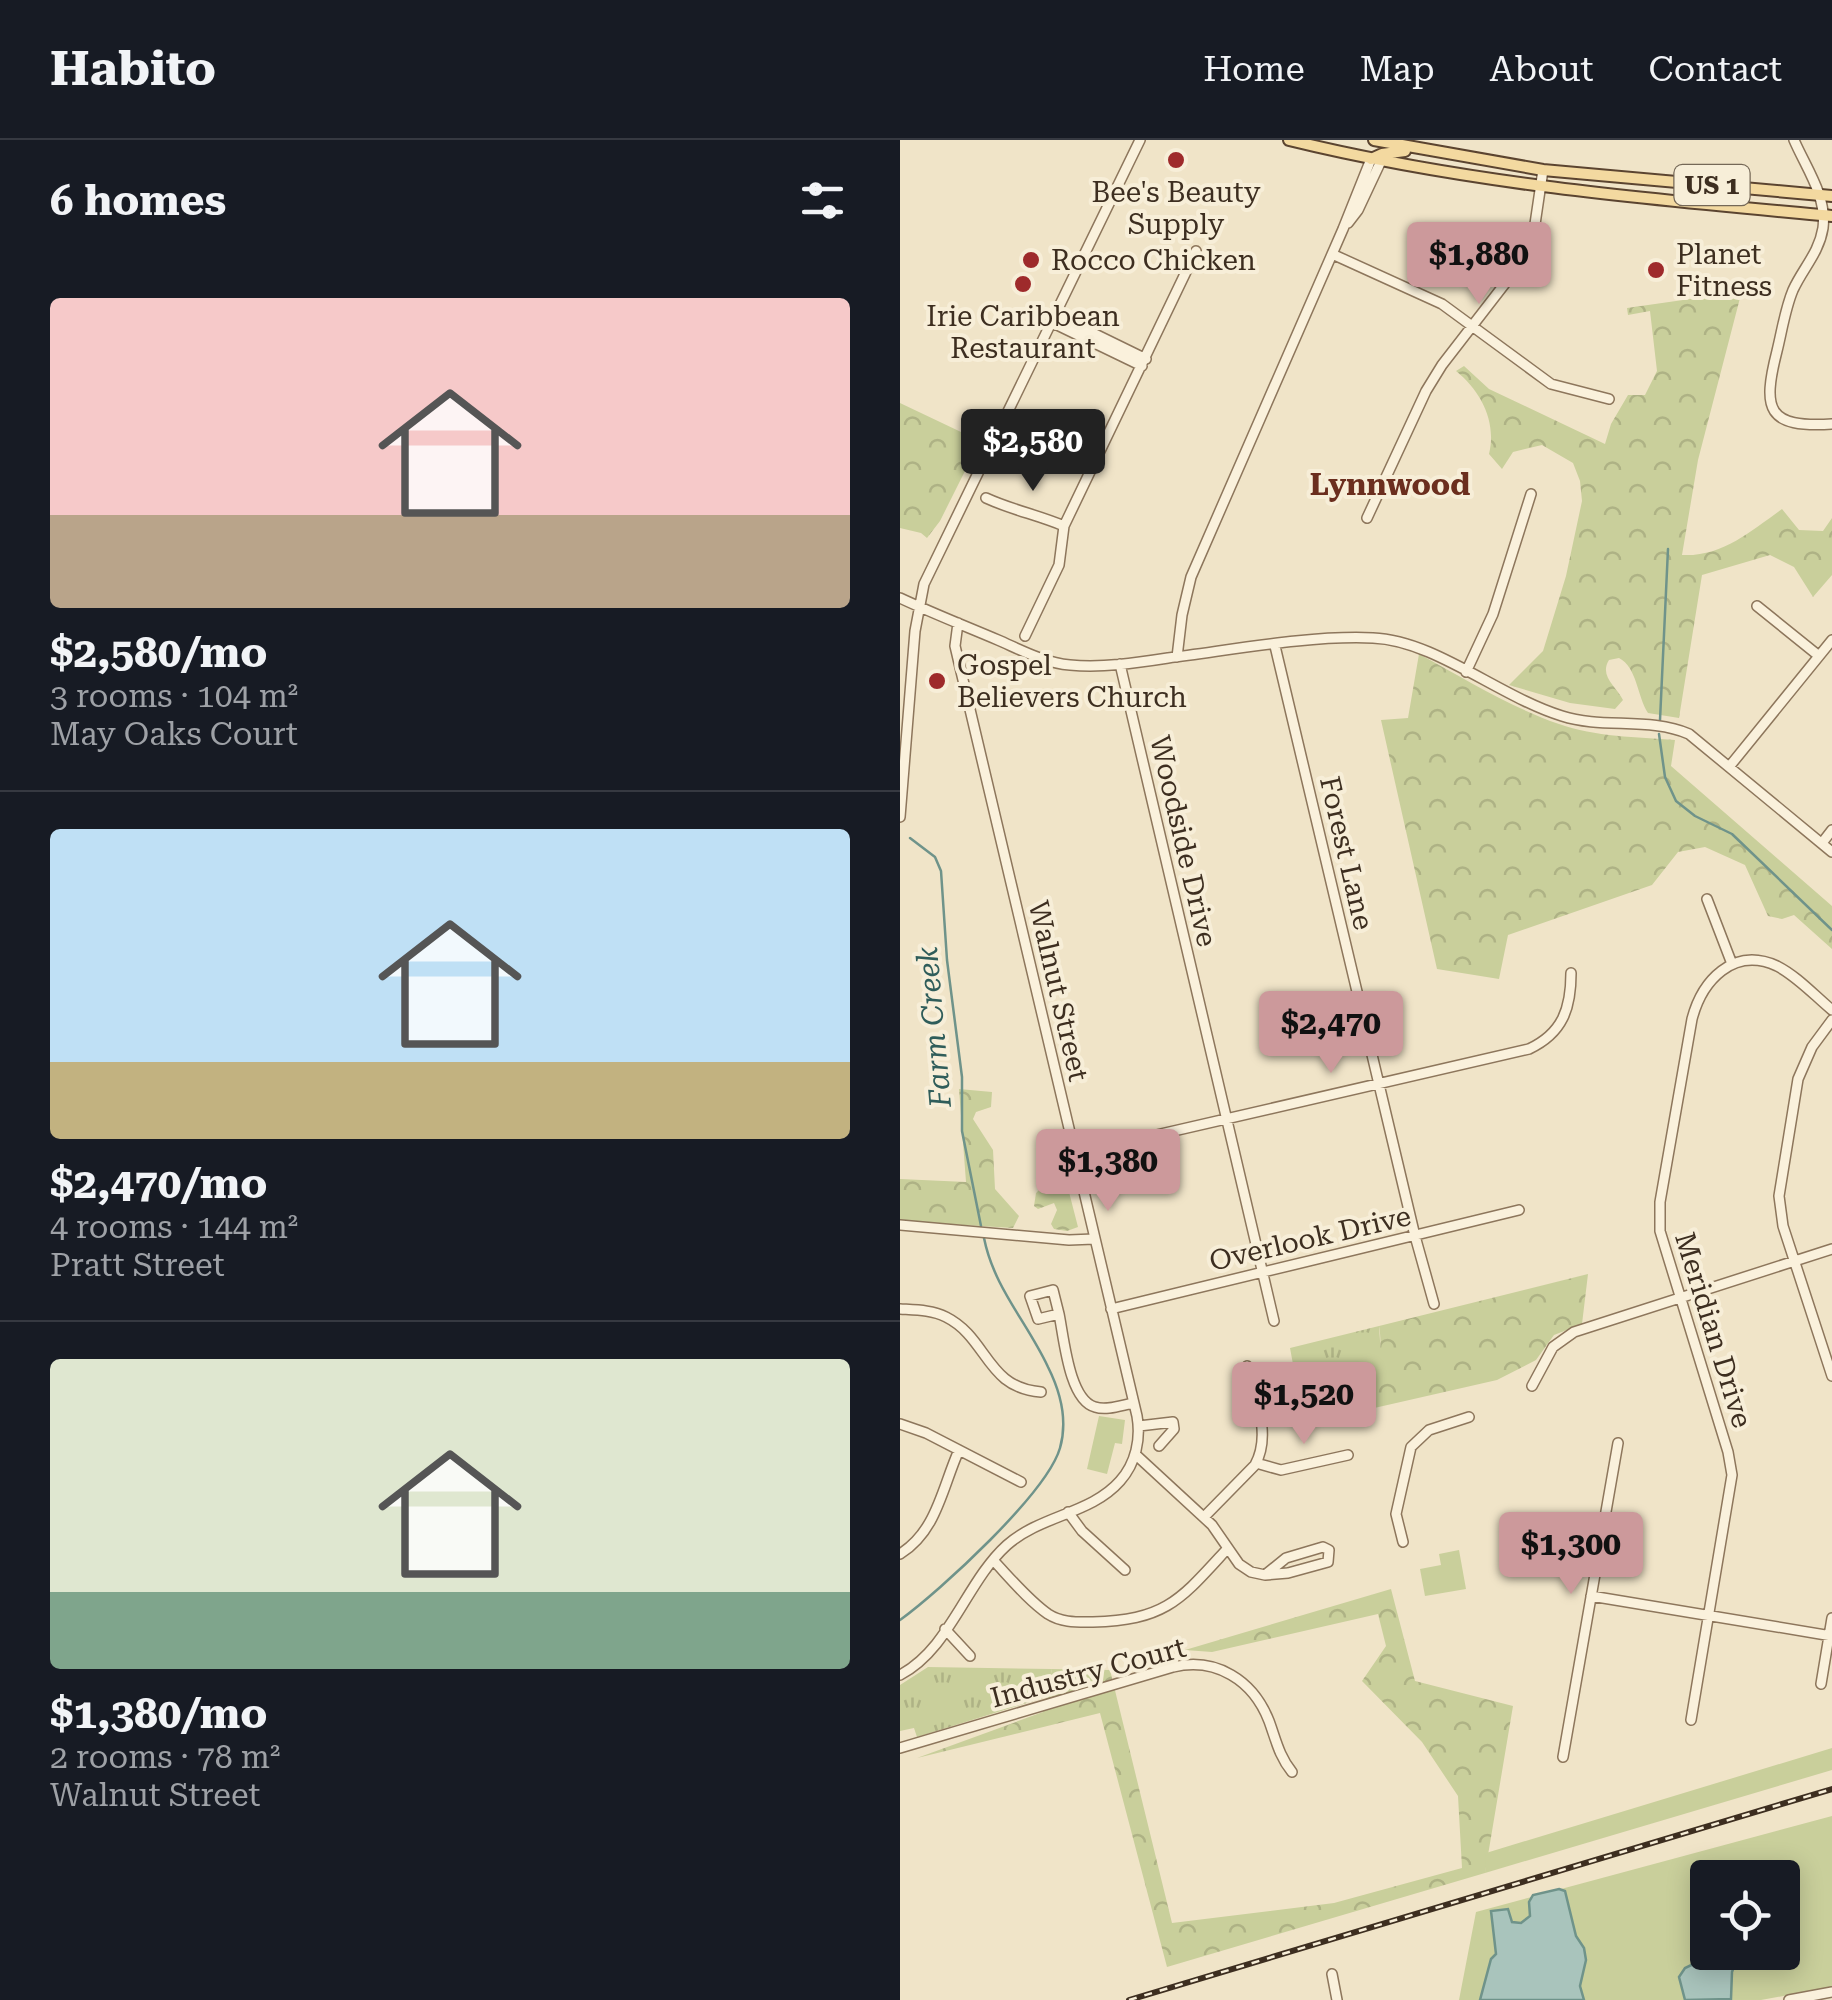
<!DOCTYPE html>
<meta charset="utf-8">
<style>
body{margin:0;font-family:"Roboto Serif",serif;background:#242831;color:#f1f3f6;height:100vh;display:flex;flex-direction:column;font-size:38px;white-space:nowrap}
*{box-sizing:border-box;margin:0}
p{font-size:32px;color:#9ea1a6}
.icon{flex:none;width:55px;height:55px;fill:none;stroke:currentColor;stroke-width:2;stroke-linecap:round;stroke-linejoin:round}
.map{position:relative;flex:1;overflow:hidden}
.drawer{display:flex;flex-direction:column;background:#171b24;width:900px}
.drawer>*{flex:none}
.buttons{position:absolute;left:790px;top:1720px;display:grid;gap:20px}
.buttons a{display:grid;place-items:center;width:110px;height:110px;border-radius:10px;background:#171b24;box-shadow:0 5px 25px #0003;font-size:50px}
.price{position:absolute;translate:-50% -85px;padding:0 22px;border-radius:10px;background:#cc999b;color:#111;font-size:32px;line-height:65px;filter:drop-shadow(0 2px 5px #0008)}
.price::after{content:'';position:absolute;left:50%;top:60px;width:30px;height:22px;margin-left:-15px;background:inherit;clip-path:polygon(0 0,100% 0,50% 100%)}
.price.on{background:#222;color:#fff}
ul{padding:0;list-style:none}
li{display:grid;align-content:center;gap:20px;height:530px;padding:0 50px}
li+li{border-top:2px solid #363941}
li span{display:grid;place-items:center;height:310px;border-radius:10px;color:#555}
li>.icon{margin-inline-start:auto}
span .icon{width:180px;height:180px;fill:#fffc;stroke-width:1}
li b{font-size:42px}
h2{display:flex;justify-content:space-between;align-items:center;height:120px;padding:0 50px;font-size:42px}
header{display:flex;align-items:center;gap:60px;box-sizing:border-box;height:140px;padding:0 50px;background:#171b24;border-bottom:2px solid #363941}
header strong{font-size:48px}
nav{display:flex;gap:55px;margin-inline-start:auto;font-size:35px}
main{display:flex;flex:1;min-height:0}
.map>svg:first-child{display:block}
.grass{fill:url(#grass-tufts)}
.forest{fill:url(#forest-crowns)}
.park{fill:#c9cf9b;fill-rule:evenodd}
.water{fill:#a9c4bc;stroke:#6f938a;stroke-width:2.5}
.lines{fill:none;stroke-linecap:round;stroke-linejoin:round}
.stream{stroke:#6f938a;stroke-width:2.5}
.minor-casing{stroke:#8d765c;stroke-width:12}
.major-casing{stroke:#5b4430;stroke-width:14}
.minor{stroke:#faf1dc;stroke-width:9}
.major{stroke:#f3d9a0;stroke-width:10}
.rail-casing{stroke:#3d2e20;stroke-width:6}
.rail{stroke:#f7eed8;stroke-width:2.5;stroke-dasharray:8;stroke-linecap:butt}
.poi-dot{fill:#9e2a2b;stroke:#f7eed8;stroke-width:4}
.labels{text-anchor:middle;stroke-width:8;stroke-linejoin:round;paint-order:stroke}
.shield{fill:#f7eed8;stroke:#756857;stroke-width:2.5}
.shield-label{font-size:25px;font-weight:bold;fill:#3d2e20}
.poi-label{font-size:28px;fill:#3d2e20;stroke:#f7eed8;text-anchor:start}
.street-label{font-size:28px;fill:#3d2e20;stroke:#f7eed8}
.neighbourhood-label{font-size:30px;font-weight:bold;fill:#6b2e1e;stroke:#f7eed8}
.water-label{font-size:30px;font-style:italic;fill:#2f5d5a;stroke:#f7eed8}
</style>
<header>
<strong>Habito</strong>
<nav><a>Home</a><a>Map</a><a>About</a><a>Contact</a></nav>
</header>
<main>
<section class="drawer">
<h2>6 homes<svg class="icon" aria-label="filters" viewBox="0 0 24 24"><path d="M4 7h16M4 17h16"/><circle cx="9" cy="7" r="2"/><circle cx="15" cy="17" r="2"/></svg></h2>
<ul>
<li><span style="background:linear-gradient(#f6c9c9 70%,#b9a48a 0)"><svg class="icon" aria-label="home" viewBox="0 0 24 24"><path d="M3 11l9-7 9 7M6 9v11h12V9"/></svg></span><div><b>$2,580/mo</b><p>3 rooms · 104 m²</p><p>May Oaks Court</p></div></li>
<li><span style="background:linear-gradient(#bfe0f5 75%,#c2b280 0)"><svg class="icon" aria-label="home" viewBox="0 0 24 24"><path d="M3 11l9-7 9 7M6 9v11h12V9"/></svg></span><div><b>$2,470/mo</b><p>4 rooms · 144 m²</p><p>Pratt Street</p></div></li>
<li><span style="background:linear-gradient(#dfe7d0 75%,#7fa58c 0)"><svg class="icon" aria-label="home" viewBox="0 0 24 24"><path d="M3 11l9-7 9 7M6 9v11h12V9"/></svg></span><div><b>$1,380/mo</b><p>2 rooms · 78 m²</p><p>Walnut Street</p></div></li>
</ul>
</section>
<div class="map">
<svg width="932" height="1860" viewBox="0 0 932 1860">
<defs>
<pattern id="grass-tufts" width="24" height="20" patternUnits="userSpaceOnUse" patternTransform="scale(2.5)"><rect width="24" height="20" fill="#c9cf9b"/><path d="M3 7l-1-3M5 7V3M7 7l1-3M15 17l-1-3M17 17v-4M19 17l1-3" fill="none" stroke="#aeb285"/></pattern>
<pattern id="forest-crowns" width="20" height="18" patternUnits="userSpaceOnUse" patternTransform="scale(2.5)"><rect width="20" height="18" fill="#c9cf9b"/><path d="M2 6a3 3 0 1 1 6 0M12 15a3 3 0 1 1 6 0" fill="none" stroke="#aeb285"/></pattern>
</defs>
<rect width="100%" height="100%" fill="#f0e4c8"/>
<path class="grass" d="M479 1186 481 1215 475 1227 445 1260 409 1267 400 1262 390 1208Z
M28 1527 152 1529 146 1557 17 1597 14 1588 0 1591V1545Z"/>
<path class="forest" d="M811 156 840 158 798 320 782 415C822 417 851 391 882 369L899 390 923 391 932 378V435L913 457 894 427 870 415 802 435 779 578 748 573C737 556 737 527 719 518L709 520C699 536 716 546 723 560L715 569 670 563 609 545 643 511 666 436 682 361 680 341 673 323 642 305 613 312 602 329 589 314C597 282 581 251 556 231L564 226 589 249 705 304 711 284 728 255H745L757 231 750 171 728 175 727 168Z
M0 263 80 301 40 381 27 398 21 393 0 388Z
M519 514C565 539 610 567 659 584 695 597 737 597 775 600L771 626 932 766V809L894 775 882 779 868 776 845 725 805 707 778 712 752 745 608 795 599 839 537 829 481 580 508 578Z
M59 949 92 952 91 967 76 972 73 979 93 1010 95 1049 119 1076 113 1088 0 1081V1039L66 1042Z
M141 1048 169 1052 178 1087 167 1091 154 1089 151 1084 157 1070 154 1063 138 1069 134 1066 136 1053Z
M688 1134 682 1184 654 1195 636 1220 597 1240 448 1274 445 1260C466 1229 486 1229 479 1186Z
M491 1449 515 1541 613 1566 585 1733 267 1827 200 1573 17 1618 143 1572 152 1529 210 1530 272 1783 434 1763 562 1728 558 1656 522 1602 462 1541 486 1506 478 1474 312 1512 285 1510Z"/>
<path class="park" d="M199 1276 225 1280 222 1304 215 1303 207 1334 187 1329Z
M559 1410 566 1449 525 1456 520 1429 541 1425 539 1414Z
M932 1608V1630L585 1733 586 1713Z
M932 1676V1847L861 1860H559L576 1772ZM808 1738H882V1812H808Z"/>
<path class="water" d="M659 1749 665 1751 676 1796 684 1808 686 1820 680 1846 684 1860H580L591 1819 596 1814 591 1771 608 1769 612 1782 621 1783 630 1776 629 1762 633 1755Z
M807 1792 808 1812 839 1813 832 1832 831 1859 785 1860 779 1837 785 1828 802 1820 797 1807 801 1797Z"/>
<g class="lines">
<path class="stream" d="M760 580 768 409
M759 594 765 637 776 661 795 676 832 694 932 790
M10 698 35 717 41 731 47 820 62 937V991L81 1086
M0 1480C40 1451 147 1353 160 1308 168 1280 161 1253 148 1227 127 1182 94 1148 84 1098"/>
<g class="minor-casing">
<path id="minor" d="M894 0C906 28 927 56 923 88 919 113 903 128 893 150 885 169 882 191 877 211 862 270 867 288 932 284
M448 83 458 70 481 21
M432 114 542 164 651 244 709 259
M154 174 246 219
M151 182 242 226
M86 358C112 370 138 375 164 386
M467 378 526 251 542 225 617 128 635 84 643 30
M0 458C32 473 65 486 98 500 121 510 145 523 170 525 202 528 236 523 268 518 332 510 410 495 473 498 534 500 600 557 662 576 702 589 750 577 789 594L932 712
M857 466 919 516
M125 496 159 425 164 386 296 111
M375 506 515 1096 534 1164
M277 517 282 475 291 437 443 89 471 19
M220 524 374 1181
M566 532 593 474 631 354
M829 627 932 500
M0 677 15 491 24 444 240 0
M922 703 932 690
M807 759 832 824
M932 880 912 907 898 939 879 1056 883 1086 932 1236
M174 1014 629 909C663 893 671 868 671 833
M0 1085 169 1100 194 1099
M153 1150 159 1174 138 1179 130 1156Z
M0 1169C16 1170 32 1170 46 1177 88 1198 86 1248 141 1252
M211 1169 619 1070
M159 1174C164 1198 169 1260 195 1267 207 1271 222 1265 234 1263
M632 1246 653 1207 674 1192 932 1109
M0 1284 26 1293 121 1342
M239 1286 273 1282 274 1289 259 1306
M235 1314 312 1385 339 1424 351 1432 365 1435
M356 1323 381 1330 448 1315
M168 1372 182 1391 225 1430
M304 1377 355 1325C372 1294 355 1258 347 1226
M503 1402 496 1374 511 1307 529 1290 569 1277
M423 1407 429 1410 428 1422 388 1433 365 1435 386 1418Z
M0 1414C37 1391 42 1348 59 1310
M93 1420C110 1438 128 1460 148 1474 162 1483 177 1482 193 1482 267 1480 281 1459 328 1408
M691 1456 932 1496
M45 1489 70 1516
M0 1535C50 1509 66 1442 107 1405 141 1375 191 1374 220 1341 236 1323 241 1299 237 1276L55 506 58 483
M921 1544 932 1478
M791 1580 832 1335 828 1312 760 1091V1062L792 879C802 841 833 806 877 826 897 836 915 856 932 870
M0 1608 273 1527C316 1517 353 1540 369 1581 376 1600 379 1616 392 1632
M663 1617 718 1303
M432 1834 437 1860
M889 1860 932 1852"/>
</g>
<g class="major-casing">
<path id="major" d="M389 0C568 44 749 59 932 76
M474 0 643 30 932 56
M471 19 482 14 505 11"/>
</g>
<use href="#minor" class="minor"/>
<use href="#major" class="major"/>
<g class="rail-casing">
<path id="rail" d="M229 1860 932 1649"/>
</g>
<use href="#rail" class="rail"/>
</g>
<g class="poi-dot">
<circle cx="276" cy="20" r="10"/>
<circle cx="131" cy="120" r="10"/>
<circle cx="756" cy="130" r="10"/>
<circle cx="123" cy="144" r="10"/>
<circle cx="37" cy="541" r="10"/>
</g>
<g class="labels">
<rect class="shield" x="774.5" y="25" width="75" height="40" rx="8"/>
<g class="shield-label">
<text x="812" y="54">US 1</text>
</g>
<g class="poi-label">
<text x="276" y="62" text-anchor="middle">Bee's Beauty<tspan x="276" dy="32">Supply</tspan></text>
<text x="776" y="124">Planet<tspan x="776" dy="32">Fitness</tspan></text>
<text x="151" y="130">Rocco Chicken</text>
<text x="123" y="186" text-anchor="middle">Irie Caribbean<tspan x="123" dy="32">Restaurant</tspan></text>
<text x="57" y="535">Gospel<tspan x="57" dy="32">Believers Church</tspan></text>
</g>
<g class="street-label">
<text transform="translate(284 701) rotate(77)" y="10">Woodside Drive</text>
<text transform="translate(447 713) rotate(77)" y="10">Forest Lane</text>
<text transform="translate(159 851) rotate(77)" y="10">Walnut Street</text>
<text transform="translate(410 1098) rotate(-13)" y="10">Overlook Drive</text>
<text transform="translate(814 1190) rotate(73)" y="10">Meridian Drive</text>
<text transform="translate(188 1532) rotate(-15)" y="10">Industry Court</text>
</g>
<g class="neighbourhood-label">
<text x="490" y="355">Lynnwood</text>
</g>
<g class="water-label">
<text transform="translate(34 887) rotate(-95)" y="10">Farm Creek</text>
</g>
</g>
</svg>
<div class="buttons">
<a><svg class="icon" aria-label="locate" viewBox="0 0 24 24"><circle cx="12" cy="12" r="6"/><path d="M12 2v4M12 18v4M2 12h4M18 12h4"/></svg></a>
</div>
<b class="price" style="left:579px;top:167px">$1,880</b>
<b class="price on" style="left:133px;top:354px">$2,580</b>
<b class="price" style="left:431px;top:936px">$2,470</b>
<b class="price" style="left:208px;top:1074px">$1,380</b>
<b class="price" style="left:404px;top:1307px">$1,520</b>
<b class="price" style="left:671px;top:1457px">$1,300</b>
</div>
</main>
